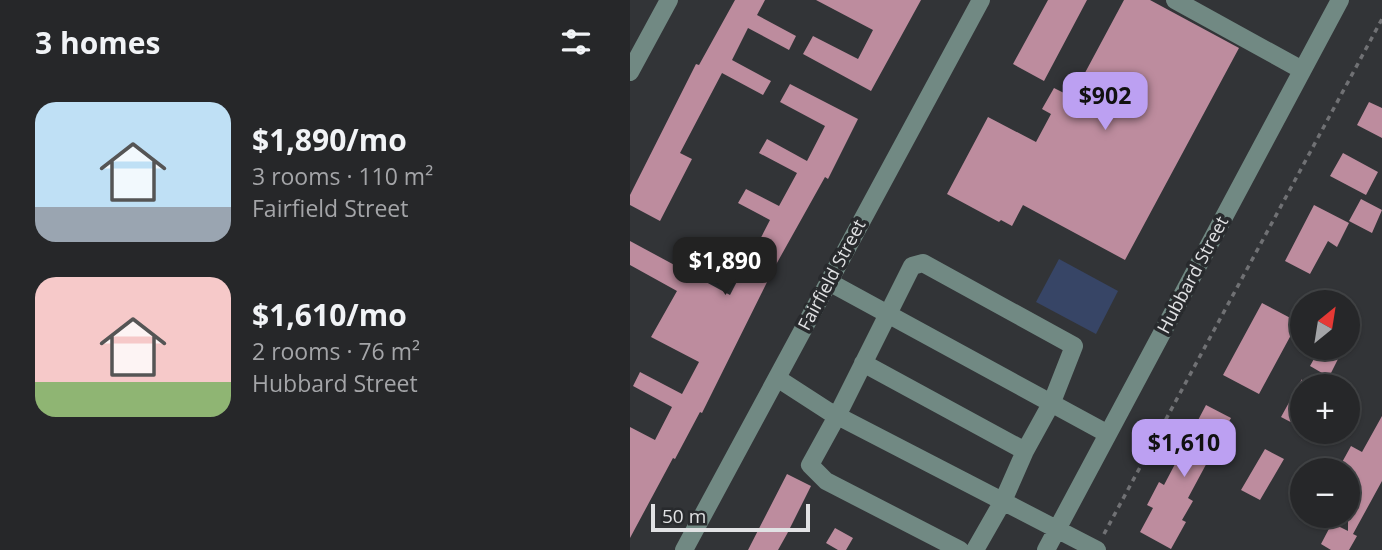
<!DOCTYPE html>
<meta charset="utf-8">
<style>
body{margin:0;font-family:"Open Sans",sans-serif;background:#2e2f31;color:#f1f3f6;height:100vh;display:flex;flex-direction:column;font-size:26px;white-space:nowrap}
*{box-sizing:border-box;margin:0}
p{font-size:23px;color:#a4a5a8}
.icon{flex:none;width:38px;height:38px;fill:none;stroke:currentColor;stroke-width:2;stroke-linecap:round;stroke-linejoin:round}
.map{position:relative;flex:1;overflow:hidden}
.sheet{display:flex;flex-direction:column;background:#262729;width:630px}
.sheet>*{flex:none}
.needle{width:46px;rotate:30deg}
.fabs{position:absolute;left:660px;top:290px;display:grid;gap:14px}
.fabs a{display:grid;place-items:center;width:70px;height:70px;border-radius:50%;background:#262729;box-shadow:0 2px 5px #0004,0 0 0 2px #424446;font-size:35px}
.scale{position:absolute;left:21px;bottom:18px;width:159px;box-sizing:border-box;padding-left:7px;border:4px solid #e1e2e4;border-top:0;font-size:19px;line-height:24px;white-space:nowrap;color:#e1e2e4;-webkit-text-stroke:5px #282a2d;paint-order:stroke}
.price{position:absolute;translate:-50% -60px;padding:0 16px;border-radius:14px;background:#bca0f2;color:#111;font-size:23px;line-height:46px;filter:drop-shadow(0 2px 4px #0008)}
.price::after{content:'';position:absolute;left:50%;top:42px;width:21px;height:16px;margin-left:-10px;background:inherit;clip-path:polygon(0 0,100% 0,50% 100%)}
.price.selected{background:#222;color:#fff}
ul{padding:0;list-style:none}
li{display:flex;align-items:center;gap:21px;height:175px;padding:0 35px}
li span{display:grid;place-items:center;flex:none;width:196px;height:140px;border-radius:21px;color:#555}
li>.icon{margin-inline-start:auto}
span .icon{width:84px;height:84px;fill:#fffc;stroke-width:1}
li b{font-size:30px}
h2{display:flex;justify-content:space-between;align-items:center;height:84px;padding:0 35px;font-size:30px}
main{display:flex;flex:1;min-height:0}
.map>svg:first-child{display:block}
.green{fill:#374566}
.building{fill:#bd8c9e}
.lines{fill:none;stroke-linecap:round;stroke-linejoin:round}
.path{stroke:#707174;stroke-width:3.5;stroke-dasharray:5 5;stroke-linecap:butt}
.minor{stroke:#718983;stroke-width:18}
.labels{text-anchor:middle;stroke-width:7;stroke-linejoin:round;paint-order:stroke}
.street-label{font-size:18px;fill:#e1e2e4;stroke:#282a2d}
</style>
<main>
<section class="sheet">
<h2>3 homes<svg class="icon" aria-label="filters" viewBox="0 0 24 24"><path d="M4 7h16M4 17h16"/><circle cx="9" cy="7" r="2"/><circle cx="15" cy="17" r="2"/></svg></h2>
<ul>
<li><span style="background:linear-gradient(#bfe0f5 75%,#9aa5b1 0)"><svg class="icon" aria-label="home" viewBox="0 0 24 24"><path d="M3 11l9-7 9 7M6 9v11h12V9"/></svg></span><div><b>$1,890/mo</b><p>3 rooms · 110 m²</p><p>Fairfield Street</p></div></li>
<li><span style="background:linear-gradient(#f6c9c9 75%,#8fb573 0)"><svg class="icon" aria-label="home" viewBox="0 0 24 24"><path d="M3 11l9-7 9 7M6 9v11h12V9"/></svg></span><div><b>$1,610/mo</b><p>2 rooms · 76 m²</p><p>Hubbard Street</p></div></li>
</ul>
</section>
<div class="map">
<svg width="752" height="550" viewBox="0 0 752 550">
<rect width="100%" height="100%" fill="#323437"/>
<path class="green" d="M429 259 488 291 466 334 406 302Z"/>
<path class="building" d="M105 0H135L127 15 166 36 159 50 118 28 102 60 141 81 133 95 92 73 50 153 62 159 30 221 0 205V195L66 64 69 65Z
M186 0H291L241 91 173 54 183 36 228 59 243 30Z
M418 0H457L414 81 383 64Z
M494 0H520L609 48 495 260 393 205 382 226 371 220 369 222 317 194 358 117 406 142 421 114 412 109 424 88 442 97Z
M160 84 228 119 198 179 195 177 143 270 72 413 70 412 45 459 43 458 0 538V427L25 440 42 407 3 386 10 372 52 394 69 362 21 337 47 291 0 265V241L100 295 115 266 85 251 93 237 123 253 140 220 108 203 116 189 149 206 167 173 129 153 137 139 177 161 195 126 150 102Z
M739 102 752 108V138L727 125Z
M713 153 748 172 736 195 700 176Z
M731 199 752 210 742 233 719 221Z
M684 205 719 223 707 247 698 241 680 274 655 261Z
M632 303 668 322 629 394 593 375Z
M690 348 709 357 699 377 680 366Z
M672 379V428L651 417Z
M576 405 601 418 558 498 563 501 552 520 556 522 541 549 510 532 523 508 517 505 529 482 534 485Z
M752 416V481L723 534 727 536 719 550H701L691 544 702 523 718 531V470L710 466 721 446 732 452Z
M635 449 654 459 630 500 611 490Z
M157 474 181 486 157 534 148 550H118Z
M205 528 223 538 216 550H208L196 543Z"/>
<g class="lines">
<path class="path" d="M474 534 752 19"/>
<path class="minor" d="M545 0 672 70
M0 72 39 0
M199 282 478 434
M233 363 395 451
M147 378 198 411 467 550
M54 550 351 0
M330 550 196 481 180 465 207 416 282 266 293 263 444 346 422 402 395 451 373 501 345 550
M416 550 710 0"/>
</g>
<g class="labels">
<g class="street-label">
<text transform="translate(202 275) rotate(-62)" y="6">Fairfield Street</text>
<text transform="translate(563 275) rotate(-62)" y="6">Hubbard Street</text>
</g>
</g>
</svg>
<div class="fabs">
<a><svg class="needle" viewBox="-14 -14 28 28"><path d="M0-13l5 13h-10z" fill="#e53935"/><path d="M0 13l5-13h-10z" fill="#a4a5a8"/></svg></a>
<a>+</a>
<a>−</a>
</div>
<div class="scale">50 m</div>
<b class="price" style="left:475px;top:132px">$902</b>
<b class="price selected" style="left:95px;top:297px">$1,890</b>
<b class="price" style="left:554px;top:479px">$1,610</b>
</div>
</main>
